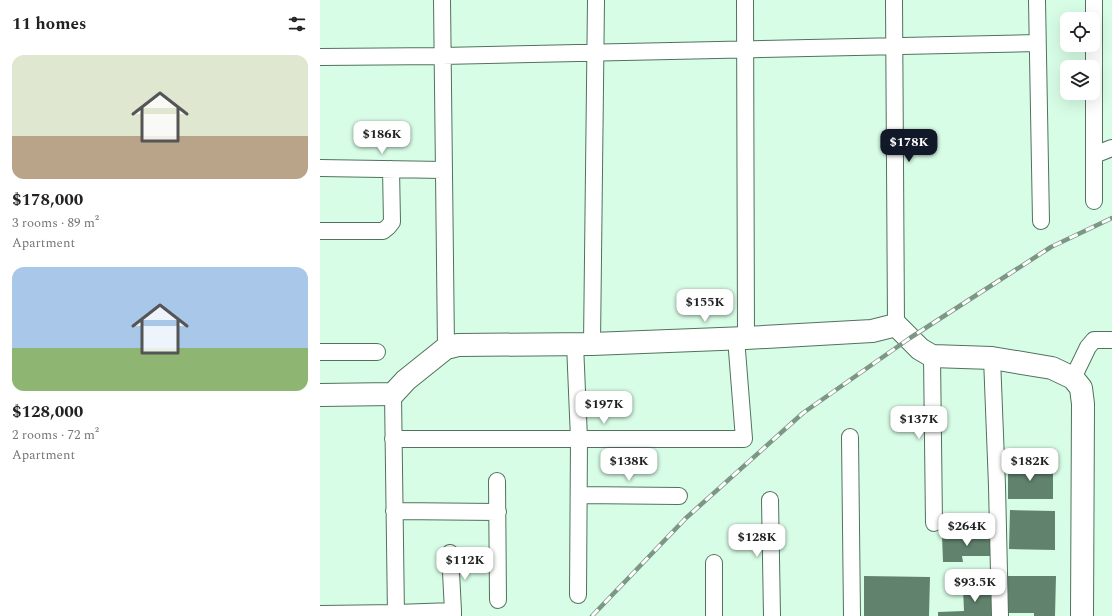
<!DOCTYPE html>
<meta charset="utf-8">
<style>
body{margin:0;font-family:Spectral,serif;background:#f6f6f6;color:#222;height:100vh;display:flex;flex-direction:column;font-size:15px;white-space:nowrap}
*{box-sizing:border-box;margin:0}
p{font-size:13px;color:#767676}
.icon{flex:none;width:22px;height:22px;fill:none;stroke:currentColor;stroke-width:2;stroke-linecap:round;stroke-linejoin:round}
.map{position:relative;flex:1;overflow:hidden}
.side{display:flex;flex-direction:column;background:#fff;width:320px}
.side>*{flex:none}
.tools{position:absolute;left:740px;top:12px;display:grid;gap:8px}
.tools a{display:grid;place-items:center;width:40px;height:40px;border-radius:8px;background:#fff;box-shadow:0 4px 16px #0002;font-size:20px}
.price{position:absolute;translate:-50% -34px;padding:0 9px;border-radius:8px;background:#fff;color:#222;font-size:13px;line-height:26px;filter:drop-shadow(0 1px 2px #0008)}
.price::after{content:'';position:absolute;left:50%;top:24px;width:12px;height:9px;margin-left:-6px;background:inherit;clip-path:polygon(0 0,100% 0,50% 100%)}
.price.selected{background:#111827;color:#fff}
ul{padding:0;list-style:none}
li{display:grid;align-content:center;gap:8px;height:212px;padding:0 12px}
li span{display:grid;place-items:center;height:124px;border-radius:12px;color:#555}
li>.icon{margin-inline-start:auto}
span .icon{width:72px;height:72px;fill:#fffc;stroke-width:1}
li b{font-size:17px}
h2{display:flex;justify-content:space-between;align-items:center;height:48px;padding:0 12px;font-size:17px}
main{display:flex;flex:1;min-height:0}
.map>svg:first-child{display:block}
.building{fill:#61836e}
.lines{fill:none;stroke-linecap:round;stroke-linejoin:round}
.street-casing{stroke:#51725d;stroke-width:18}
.secondary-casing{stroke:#51725d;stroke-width:24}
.street{stroke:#fff;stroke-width:16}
.secondary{stroke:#fff;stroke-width:22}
.rail-casing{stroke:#7d9686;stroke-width:4.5}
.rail{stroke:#fff;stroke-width:3;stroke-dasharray:9;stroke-linecap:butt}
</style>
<main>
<section class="side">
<h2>11 homes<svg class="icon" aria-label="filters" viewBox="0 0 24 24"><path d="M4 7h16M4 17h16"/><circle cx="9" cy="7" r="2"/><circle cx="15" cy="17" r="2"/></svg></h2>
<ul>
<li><span style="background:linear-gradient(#dfe7d0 65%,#b9a48a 0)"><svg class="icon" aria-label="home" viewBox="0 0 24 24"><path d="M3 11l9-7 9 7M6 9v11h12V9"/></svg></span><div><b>$178,000</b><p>3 rooms · 89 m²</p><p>Apartment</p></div></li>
<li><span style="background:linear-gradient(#a9c7e8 65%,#8fb573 0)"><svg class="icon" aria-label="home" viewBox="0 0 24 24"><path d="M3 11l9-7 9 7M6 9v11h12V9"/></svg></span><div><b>$128,000</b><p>2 rooms · 72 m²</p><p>Apartment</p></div></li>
</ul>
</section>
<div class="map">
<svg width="792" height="616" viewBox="0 0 792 616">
<rect width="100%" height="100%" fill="#d8fde6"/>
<path class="building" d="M688 466H733V499H688Z
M690 510 735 511V550L689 549Z
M622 536H675V556H642L643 562H623Z
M544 576 610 577 609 616H544Z
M688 576H736L735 616H714V613H688Z
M673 587 674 616H618V612L644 611 643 588Z"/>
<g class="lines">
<g class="street-casing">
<path id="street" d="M122 0 126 348
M425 0 426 338
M574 0 576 325
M717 0 721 221
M0 57 122 56 717 43
M774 155V0
M0 168 124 170
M774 201V155L792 148
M0 231H63L68 227 72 222 71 169
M255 344 259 439 258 595
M272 344 276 0
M0 352H57
M612 356 614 523
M672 358 677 486 680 616
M753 378 768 347 774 340H792
M73 394 76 616
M530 437 532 616
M73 439H424L416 338
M177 481 178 600
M259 495 359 496
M450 500 452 616
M74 511 178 512
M130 553 133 611
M394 563V616
M0 614 76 613 133 611V616"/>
</g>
<g class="secondary-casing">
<path id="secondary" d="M0 395 73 394 86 380 126 348 138 345 272 344 426 338 552 331 576 325 600 349 612 356 672 358 732 368 753 378 761 388 763 404 762 616"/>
</g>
<use href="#street" class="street"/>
<use href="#secondary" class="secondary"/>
<g class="rail-casing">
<path id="rail" d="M272 616 366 518 483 413 590 338 731 247 792 218"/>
</g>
<use href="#rail" class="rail"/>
</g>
</svg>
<div class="tools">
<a><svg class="icon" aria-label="locate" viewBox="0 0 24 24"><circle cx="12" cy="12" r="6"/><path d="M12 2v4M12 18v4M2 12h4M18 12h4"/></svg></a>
<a><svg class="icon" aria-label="layers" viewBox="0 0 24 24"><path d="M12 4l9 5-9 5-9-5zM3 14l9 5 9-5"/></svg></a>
</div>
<b class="price" style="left:62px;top:155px">$186K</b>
<b class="price selected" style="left:589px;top:163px">$178K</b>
<b class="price" style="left:385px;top:323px">$155K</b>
<b class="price" style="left:284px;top:425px">$197K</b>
<b class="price" style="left:599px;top:440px">$137K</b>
<b class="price" style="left:309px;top:482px">$138K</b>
<b class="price" style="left:710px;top:482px">$182K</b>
<b class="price" style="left:647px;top:547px">$264K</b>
<b class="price" style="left:437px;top:558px">$128K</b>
<b class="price" style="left:145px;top:581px">$112K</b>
<b class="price" style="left:655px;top:603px">$93.5K</b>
</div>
</main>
